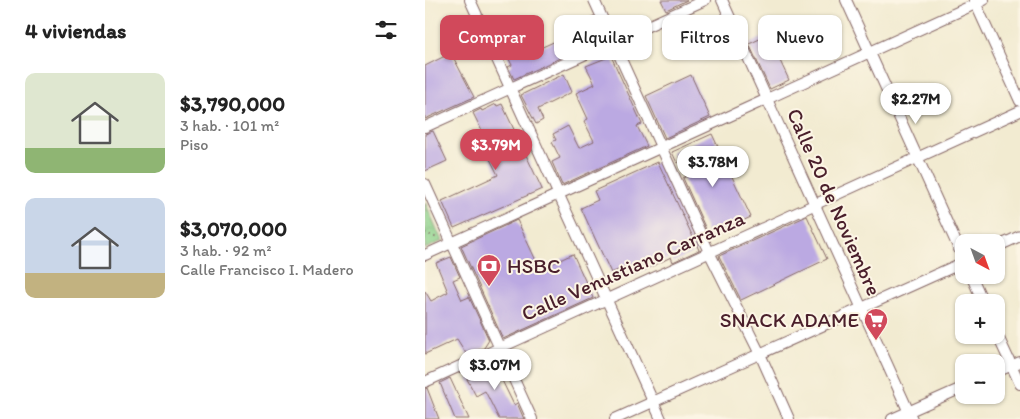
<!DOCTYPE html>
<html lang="es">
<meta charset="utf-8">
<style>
body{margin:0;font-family:Itim,sans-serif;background:#f2f2f2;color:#222;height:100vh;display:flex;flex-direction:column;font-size:19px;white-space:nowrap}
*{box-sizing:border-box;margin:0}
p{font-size:16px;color:#767676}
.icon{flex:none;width:28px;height:28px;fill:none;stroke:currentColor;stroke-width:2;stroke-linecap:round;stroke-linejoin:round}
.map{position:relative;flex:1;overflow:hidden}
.drawer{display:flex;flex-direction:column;background:#fff;width:425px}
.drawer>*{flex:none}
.guide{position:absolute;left:15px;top:15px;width:475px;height:45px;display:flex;gap:10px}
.needle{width:32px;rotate:139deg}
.buttons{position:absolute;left:530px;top:234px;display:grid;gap:10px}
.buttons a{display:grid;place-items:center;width:50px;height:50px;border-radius:10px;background:#fff;box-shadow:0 1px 4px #0004;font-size:25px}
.price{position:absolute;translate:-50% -42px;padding:0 11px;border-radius:18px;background:#fff;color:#222;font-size:16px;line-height:32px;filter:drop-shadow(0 1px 2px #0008)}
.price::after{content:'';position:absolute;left:50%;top:30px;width:15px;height:11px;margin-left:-8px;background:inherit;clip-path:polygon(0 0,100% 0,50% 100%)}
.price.selected{background:#d1495b;color:#fff}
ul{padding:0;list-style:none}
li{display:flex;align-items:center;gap:15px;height:125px;padding:0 25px}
li span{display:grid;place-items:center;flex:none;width:140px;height:100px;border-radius:10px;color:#555}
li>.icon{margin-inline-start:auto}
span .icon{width:60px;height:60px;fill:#fffc;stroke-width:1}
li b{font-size:21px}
h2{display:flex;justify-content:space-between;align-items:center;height:60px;padding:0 25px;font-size:21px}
.chip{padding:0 18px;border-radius:10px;background:#fff;box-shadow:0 1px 4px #0004;font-size:18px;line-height:45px}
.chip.selected{background:#d1495b;color:#fff}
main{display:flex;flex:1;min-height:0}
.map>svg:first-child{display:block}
.park{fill:url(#park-crowns);stroke:#6b785c}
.building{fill:#bba9e2}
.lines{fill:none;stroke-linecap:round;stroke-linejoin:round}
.minor-casing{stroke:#856665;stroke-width:12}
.path{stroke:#856665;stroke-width:2;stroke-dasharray:1 4;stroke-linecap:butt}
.minor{stroke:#fff;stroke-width:10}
.labels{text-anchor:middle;stroke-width:4;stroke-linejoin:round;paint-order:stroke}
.street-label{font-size:21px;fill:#4a1f2b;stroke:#fcf5e5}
.poi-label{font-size:21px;fill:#4a1f2b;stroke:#fcf5e5;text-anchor:start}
</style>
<main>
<section class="drawer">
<h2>4 viviendas<svg class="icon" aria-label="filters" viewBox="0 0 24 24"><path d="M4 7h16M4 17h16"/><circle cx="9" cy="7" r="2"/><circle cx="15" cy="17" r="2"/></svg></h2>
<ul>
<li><span style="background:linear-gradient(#dfe7d0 75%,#8fb573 0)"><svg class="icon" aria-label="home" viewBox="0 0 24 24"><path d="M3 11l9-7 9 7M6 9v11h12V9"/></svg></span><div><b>$3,790,000</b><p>3 hab. · 101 m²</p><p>Piso</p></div></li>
<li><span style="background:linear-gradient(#c9d6e8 75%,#c2b280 0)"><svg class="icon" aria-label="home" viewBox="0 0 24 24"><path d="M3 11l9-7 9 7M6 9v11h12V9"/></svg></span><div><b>$3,070,000</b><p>3 hab. · 92 m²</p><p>Calle Francisco I. Madero</p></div></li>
</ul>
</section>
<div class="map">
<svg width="595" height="419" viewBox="0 0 595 419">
<defs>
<pattern id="park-crowns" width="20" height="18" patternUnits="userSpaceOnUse" patternTransform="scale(1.25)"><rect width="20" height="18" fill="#8cd28c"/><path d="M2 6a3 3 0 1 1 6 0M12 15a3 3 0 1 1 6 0" fill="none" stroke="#7ab479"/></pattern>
</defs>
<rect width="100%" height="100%" fill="#fcf5e5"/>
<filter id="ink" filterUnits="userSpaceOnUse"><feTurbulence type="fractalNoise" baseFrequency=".02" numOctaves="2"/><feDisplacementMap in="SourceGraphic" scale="10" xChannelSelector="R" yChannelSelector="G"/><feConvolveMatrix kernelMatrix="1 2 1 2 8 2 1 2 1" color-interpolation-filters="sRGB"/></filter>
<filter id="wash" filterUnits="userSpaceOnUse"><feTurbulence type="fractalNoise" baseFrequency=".0096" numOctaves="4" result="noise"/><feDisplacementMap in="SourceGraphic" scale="20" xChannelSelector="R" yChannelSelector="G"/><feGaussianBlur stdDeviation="1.12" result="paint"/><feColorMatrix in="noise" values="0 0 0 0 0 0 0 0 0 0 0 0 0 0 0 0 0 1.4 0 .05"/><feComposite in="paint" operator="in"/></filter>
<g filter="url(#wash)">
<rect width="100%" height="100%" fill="#f2ebd1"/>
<path class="park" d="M0 202 17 241 0 249Z"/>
<g id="blocks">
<path class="building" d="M236 0H262L241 10Z
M169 16 179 38 89 79 83 67 87 65 78 48 103 35 111 50 135 39 132 34Z
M343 35 364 80 345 89 324 44Z
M26 53 49 97 0 119V66Z
M186 56 217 124 212 126 222 146 137 185 127 162 135 158 127 142 131 140 128 134 143 126 154 148 169 141 159 121 163 119 151 93 170 84 161 66Z
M139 74 147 92 113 109 118 120 111 124 96 95Z
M266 75 285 117 240 138 221 96Z
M71 104 72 106 77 104 117 189 29 228 17 201 73 175 59 147 64 145 48 113 56 109 57 111Z
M8 131 22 161 0 171V134Z
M287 134 326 217 284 236 258 178 286 164 280 150 252 163 247 152Z
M233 162 274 250 248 262 246 257 207 276 203 266 186 273 156 208 173 200 169 191Z
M382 216 402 259 316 300 294 256Z
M92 220 115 269 148 254 168 298 78 339 36 246Z
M26 257 35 277 28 280 37 300 44 297 64 340 59 348 42 355 32 339 0 354V291L6 301 23 292 11 263Z
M67 360 89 405 92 403 99 419H74L60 391 51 396 42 379 51 374 50 368Z
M25 378 44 419H30L15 383Z
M2 388 14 419H0V389Z"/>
</g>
</g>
<g filter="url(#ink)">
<use href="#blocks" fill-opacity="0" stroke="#856665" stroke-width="1"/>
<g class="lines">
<g class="minor-casing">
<path id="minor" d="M45 0 236 419
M169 0 284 252 335 354 364 419
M297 0 487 419
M421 0 539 260
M549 0 595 101
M0 127 280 0
M0 184 107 419
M571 247 595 236
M0 255 559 0
M546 275 558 302
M571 332 595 384
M571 372 595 362
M0 382 595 111
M190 419 539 262
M467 419 539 387"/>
</g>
<path class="path" d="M0 233 13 238"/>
<use href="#minor" class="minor"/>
</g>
</g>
<defs>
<g id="bank-pin" transform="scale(1.25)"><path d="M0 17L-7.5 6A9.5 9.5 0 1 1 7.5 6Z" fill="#d1495b" stroke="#fcf5e5"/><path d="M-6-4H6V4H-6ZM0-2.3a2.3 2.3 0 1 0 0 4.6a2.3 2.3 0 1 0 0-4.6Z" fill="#fff"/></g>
<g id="supermarket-pin" transform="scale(1.25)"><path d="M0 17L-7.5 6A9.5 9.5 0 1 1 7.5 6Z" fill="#d1495b" stroke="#fcf5e5"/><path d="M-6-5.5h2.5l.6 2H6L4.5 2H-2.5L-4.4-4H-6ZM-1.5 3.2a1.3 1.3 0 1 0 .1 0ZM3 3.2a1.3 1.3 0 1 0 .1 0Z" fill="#fff"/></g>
</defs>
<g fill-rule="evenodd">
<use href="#bank-pin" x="64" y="266"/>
<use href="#supermarket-pin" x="451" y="320"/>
</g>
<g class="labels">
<g class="street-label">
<text transform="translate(409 202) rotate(66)" y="7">Calle 20 de Noviembre</text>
<text transform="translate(208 266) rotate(-24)" y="7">Calle Venustiano Carranza</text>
</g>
<g class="poi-label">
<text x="82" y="273">HSBC</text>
<text x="434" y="327" text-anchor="end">SNACK ADAME</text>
</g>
</g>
</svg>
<div class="buttons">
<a><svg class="needle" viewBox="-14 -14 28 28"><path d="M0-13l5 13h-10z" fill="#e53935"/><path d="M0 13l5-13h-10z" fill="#767676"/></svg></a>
<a>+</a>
<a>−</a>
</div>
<b class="price" style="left:491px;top:125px">$2.27M</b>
<b class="price selected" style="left:71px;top:171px">$3.79M</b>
<b class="price" style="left:288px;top:188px">$3.78M</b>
<b class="price" style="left:70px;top:391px">$3.07M</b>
<div class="guide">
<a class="chip selected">Comprar</a>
<a class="chip">Alquilar</a>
<a class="chip">Filtros</a>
<a class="chip">Nuevo</a>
</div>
</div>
</main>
